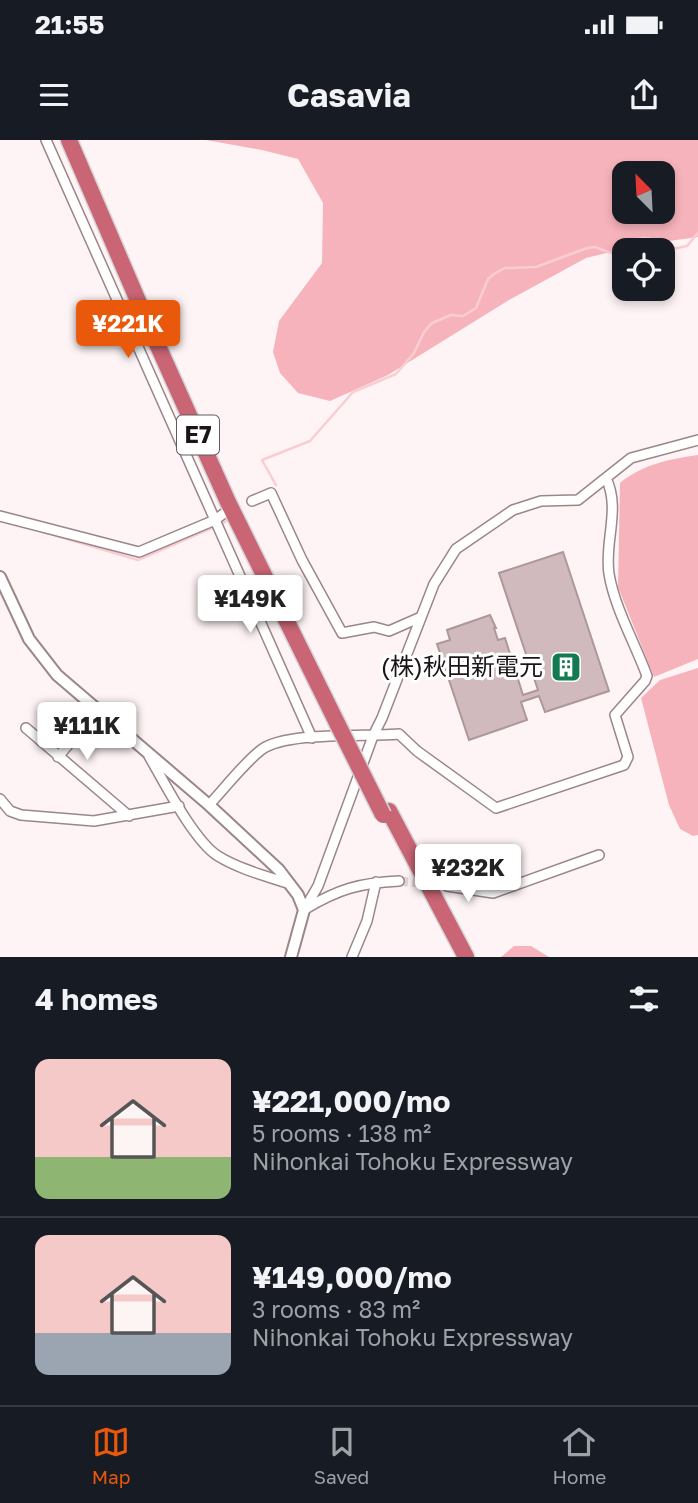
<!DOCTYPE html>
<meta charset="utf-8">
<style>
body{margin:0;font-family:"Golos Text","Noto Sans JP",sans-serif;background:#242831;color:#f1f3f6;height:100vh;display:flex;flex-direction:column;font-size:26px;white-space:nowrap}
*{box-sizing:border-box;margin:0}
p{font-size:23px;color:#9ea1a6}
.icon{flex:none;width:38px;height:38px;fill:none;stroke:currentColor;stroke-width:2;stroke-linecap:round;stroke-linejoin:round}
.map{position:relative;height:817px;overflow:hidden}
.sheet{display:flex;flex-direction:column;background:#171b24;flex:1}
.sheet>*{flex:none}
.needle{width:46px;rotate:336deg}
.controls{position:absolute;left:612px;top:21px;display:grid;gap:14px}
.controls a{display:grid;place-items:center;width:63px;height:63px;border-radius:14px;background:#171b24;box-shadow:0 4px 10px #0003;font-size:35px}
.price{position:absolute;translate:-50% -60px;padding:0 16px;border-radius:7px;background:#fff;color:#222;font-size:23px;line-height:46px;filter:drop-shadow(0 2px 4px #0008)}
.price::after{content:'';position:absolute;left:50%;top:42px;width:21px;height:16px;margin-left:-10px;background:inherit;clip-path:polygon(0 0,100% 0,50% 100%)}
.price.on{background:#ea580c;color:#fff}
ul{padding:0;list-style:none}
li{display:flex;align-items:center;gap:21px;height:175px;padding:0 35px}
li+li{border-top:2px solid #363941}
li span{display:grid;place-items:center;flex:none;width:196px;height:140px;border-radius:14px;color:#555}
li>.icon{margin-inline-start:auto}
span .icon{width:84px;height:84px;fill:#fffc;stroke-width:1}
li b{font-size:30px}
h2{display:flex;justify-content:space-between;align-items:center;height:84px;padding:0 35px;font-size:30px}
.status{display:flex;justify-content:space-between;align-items:center;height:49px;padding:0 35px;background:#171b24;direction:ltr}
.status svg{height:19px;fill:currentColor}
header{display:flex;justify-content:space-between;align-items:center;height:91px;padding:0 35px;background:#171b24;font-size:32px;font-weight:700}
.dock{display:flex;justify-content:space-around;align-items:center;height:98px;border-top:2px solid #363941;background:#171b24;font-size:19px;color:#9ea1a6}
.dock a{display:grid;justify-items:center;gap:4px}
.dock .on{color:#ea580c}
.map>svg:first-child{display:block}
.green{fill:#f7b3bb;fill-rule:evenodd}
.lines{fill:none;stroke-linecap:round;stroke-linejoin:round}
.stream{stroke:#facdd2;stroke-width:2.5}
.building{fill:#d1babd;stroke:#ad9799;stroke-width:2}
.minor-tunnel{stroke:#dcd3d4;stroke-width:9;stroke-dasharray:9 4.5;stroke-linecap:butt}
.minor-casing{stroke:#9b8688;stroke-width:12}
.tertiary-casing{stroke:#9b8688;stroke-width:14}
.motorway-casing{stroke:#d6d5d5;stroke-width:19}
.minor{stroke:#fff;stroke-width:9}
.tertiary{stroke:#fff;stroke-width:10}
.motorway{stroke:#c96575;stroke-width:16}
.motorway-bridge-casing{stroke:#d6d5d5;stroke-width:19;stroke-linecap:butt}
.motorway-bridge{stroke:#c96575;stroke-width:16}
.labels{text-anchor:middle;stroke-width:6;stroke-linejoin:round;paint-order:stroke}
.shield{fill:#fff;stroke:#605b5c;stroke-width:2}
.shield-label{font-size:23px;font-weight:bold;fill:#1c1516}
.poi-label{font-size:24px;fill:#1c1516;stroke:#fff;text-anchor:end}
</style>
<div class="status"><b>21:55</b><svg viewBox="0 0 49 12"><path d="M0 12V9h3v3zM5 12V6h3v6zM10 12V3h3v9zM15 12V0h3v12zM26 1h20v11H26zM47 4h2v5h-2z"/></svg></div>
<header><svg class="icon" aria-label="menu" viewBox="0 0 24 24"><path d="M4 6h16M4 12h16M4 18h16"/></svg>Casavia<svg class="icon" aria-label="share" viewBox="0 0 24 24"><path d="M12 15V3M7 8l5-5 5 5M5 13v7h14v-7"/></svg></header>
<div class="map">
<svg width="698" height="817" viewBox="0 0 698 817">
<rect width="100%" height="100%" fill="#fef4f5"/>
<path class="green" d="M206 0H698V97L640 105 586 118 509 160 388 235 330 261 298 253 280 233 273 212 279 181 322 123 323 63 298 19 262 10ZM663 33V72H625V33Z
M698 315V519L654 537 618 447 620 343C643 324 670 319 698 315Z
M698 528V695L693 696 680 689 669 665 641 558 660 540Z
M514 806H531L549 817H501Z"/>
<g class="lines">
<path class="stream" d="M276 345 262 320 310 301 353 252 396 234 414 213 424 192 432 183 451 175 463 176 476 168 488 139 494 134 505 128 536 127 587 108 595 107 614 114C642 95 642 92 672 109L687 106 698 93
M223 383 230 379
M40 391 138 420 212 388"/>
</g>
<path class="building" d="M563 412 609 551 545 572 539 556 521 562 527 580 469 600 437 504 450 500 447 490 490 475 496 488H494L498 500 505 498 523 555 538 550 499 433Z"/>
<g class="lines">
<path class="minor-tunnel" d="M399 741 447 746"/>
<g class="minor-casing">
<path id="minor" d="M46 0 312 598
M252 361 271 353 302 420 342 493 374 487 389 491 421 477
M0 376 139 412 215 380 223 374
M26 588 129 676
M149 616C164 642 194 701 218 716 239 729 266 736 290 744
M58 617 98 569
M0 659 10 671 21 675 94 681 179 666
M209 665C225 648 243 624 261 610 286 591 366 597 399 594L417 611 496 668 624 625 628 617 615 575 645 541 647 536C635 503 615 469 609 434 604 402 621 369 606 338
M447 746 493 753 599 715
M305 769C339 749 359 743 399 741
M304 770 318 746 373 596 382 578 434 444 456 409 513 370 541 361 578 360 631 318 698 300
M352 817 367 781 376 742"/>
</g>
<g class="tertiary-casing">
<path id="tertiary" d="M0 437 29 499 57 535 209 665 279 730 298 755 304 770 291 817"/>
</g>
<g class="motorway-casing">
<path id="motorway" d="M69 0 145 177 228 362 338 585
M389 671 466 817"/>
</g>
<use href="#minor" class="minor"/>
<use href="#tertiary" class="tertiary"/>
<use href="#motorway" class="motorway"/>
<g class="motorway-bridge-casing">
<path id="motorway-bridge" d="M338 585 383 675"/>
</g>
<use href="#motorway-bridge" class="motorway-bridge"/>
</g>
<defs>
<g id="building-square" transform="scale(1.575)"><rect x="-9" y="-9" width="18" height="18" rx="4" fill="#147a53" stroke="#fff"/><path d="M-4-6H4V6H1V3H-1V6H-4ZM-2.5-4.3h1.7v1.8h-1.7ZM.8-4.3h1.7v1.8H.8ZM-2.5-1h1.7V.8h-1.7ZM.8-1h1.7V.8H.8Z" fill="#fff"/></g>
</defs>
<g fill-rule="evenodd">
<use href="#building-square" x="566" y="527"/>
</g>
<g class="labels">
<rect class="shield" x="177" y="275.5" width="42" height="39" rx="5"/>
<g class="shield-label">
<text x="198" y="303">E7</text>
</g>
<g class="poi-label">
<text x="543" y="535">(株)秋田新電元</text>
</g>
</g>
</svg>
<div class="controls">
<a><svg class="needle" viewBox="-14 -14 28 28"><path d="M0-13l5 13h-10z" fill="#e53935"/><path d="M0 13l5-13h-10z" fill="#9ea1a6"/></svg></a>
<a><svg class="icon" aria-label="locate" viewBox="0 0 24 24"><circle cx="12" cy="12" r="6"/><path d="M12 2v4M12 18v4M2 12h4M18 12h4"/></svg></a>
</div>
<b class="price on" style="left:128px;top:220px">¥221K</b>
<b class="price" style="left:250px;top:495px">¥149K</b>
<b class="price" style="left:87px;top:622px">¥111K</b>
<b class="price" style="left:468px;top:764px">¥232K</b>
</div>
<section class="sheet">
<h2>4 homes<svg class="icon" aria-label="filters" viewBox="0 0 24 24"><path d="M4 7h16M4 17h16"/><circle cx="9" cy="7" r="2"/><circle cx="15" cy="17" r="2"/></svg></h2>
<ul>
<li><span style="background:linear-gradient(#f6c9c9 70%,#8fb573 0)"><svg class="icon" aria-label="home" viewBox="0 0 24 24"><path d="M3 11l9-7 9 7M6 9v11h12V9"/></svg></span><div><b>¥221,000/mo</b><p>5 rooms · 138 m²</p><p>Nihonkai Tohoku Expressway</p></div></li>
<li><span style="background:linear-gradient(#f6c9c9 70%,#9aa5b1 0)"><svg class="icon" aria-label="home" viewBox="0 0 24 24"><path d="M3 11l9-7 9 7M6 9v11h12V9"/></svg></span><div><b>¥149,000/mo</b><p>3 rooms · 83 m²</p><p>Nihonkai Tohoku Expressway</p></div></li>
</ul>
</section>
<nav class="dock">
<a class="on"><svg class="icon" aria-label="map" viewBox="0 0 24 24"><path d="M3 6l6-2 6 2 6-2v14l-6 2-6-2-6 2zM9 4v14M15 6v14"/></svg>Map</a>
<a><svg class="icon" aria-label="saved" viewBox="0 0 24 24"><path d="M7 4h10v16l-5-4-5 4z"/></svg>Saved</a>
<a><svg class="icon" aria-label="home" viewBox="0 0 24 24"><path d="M3 11l9-7 9 7M6 9v11h12V9"/></svg>Home</a>
</nav>
